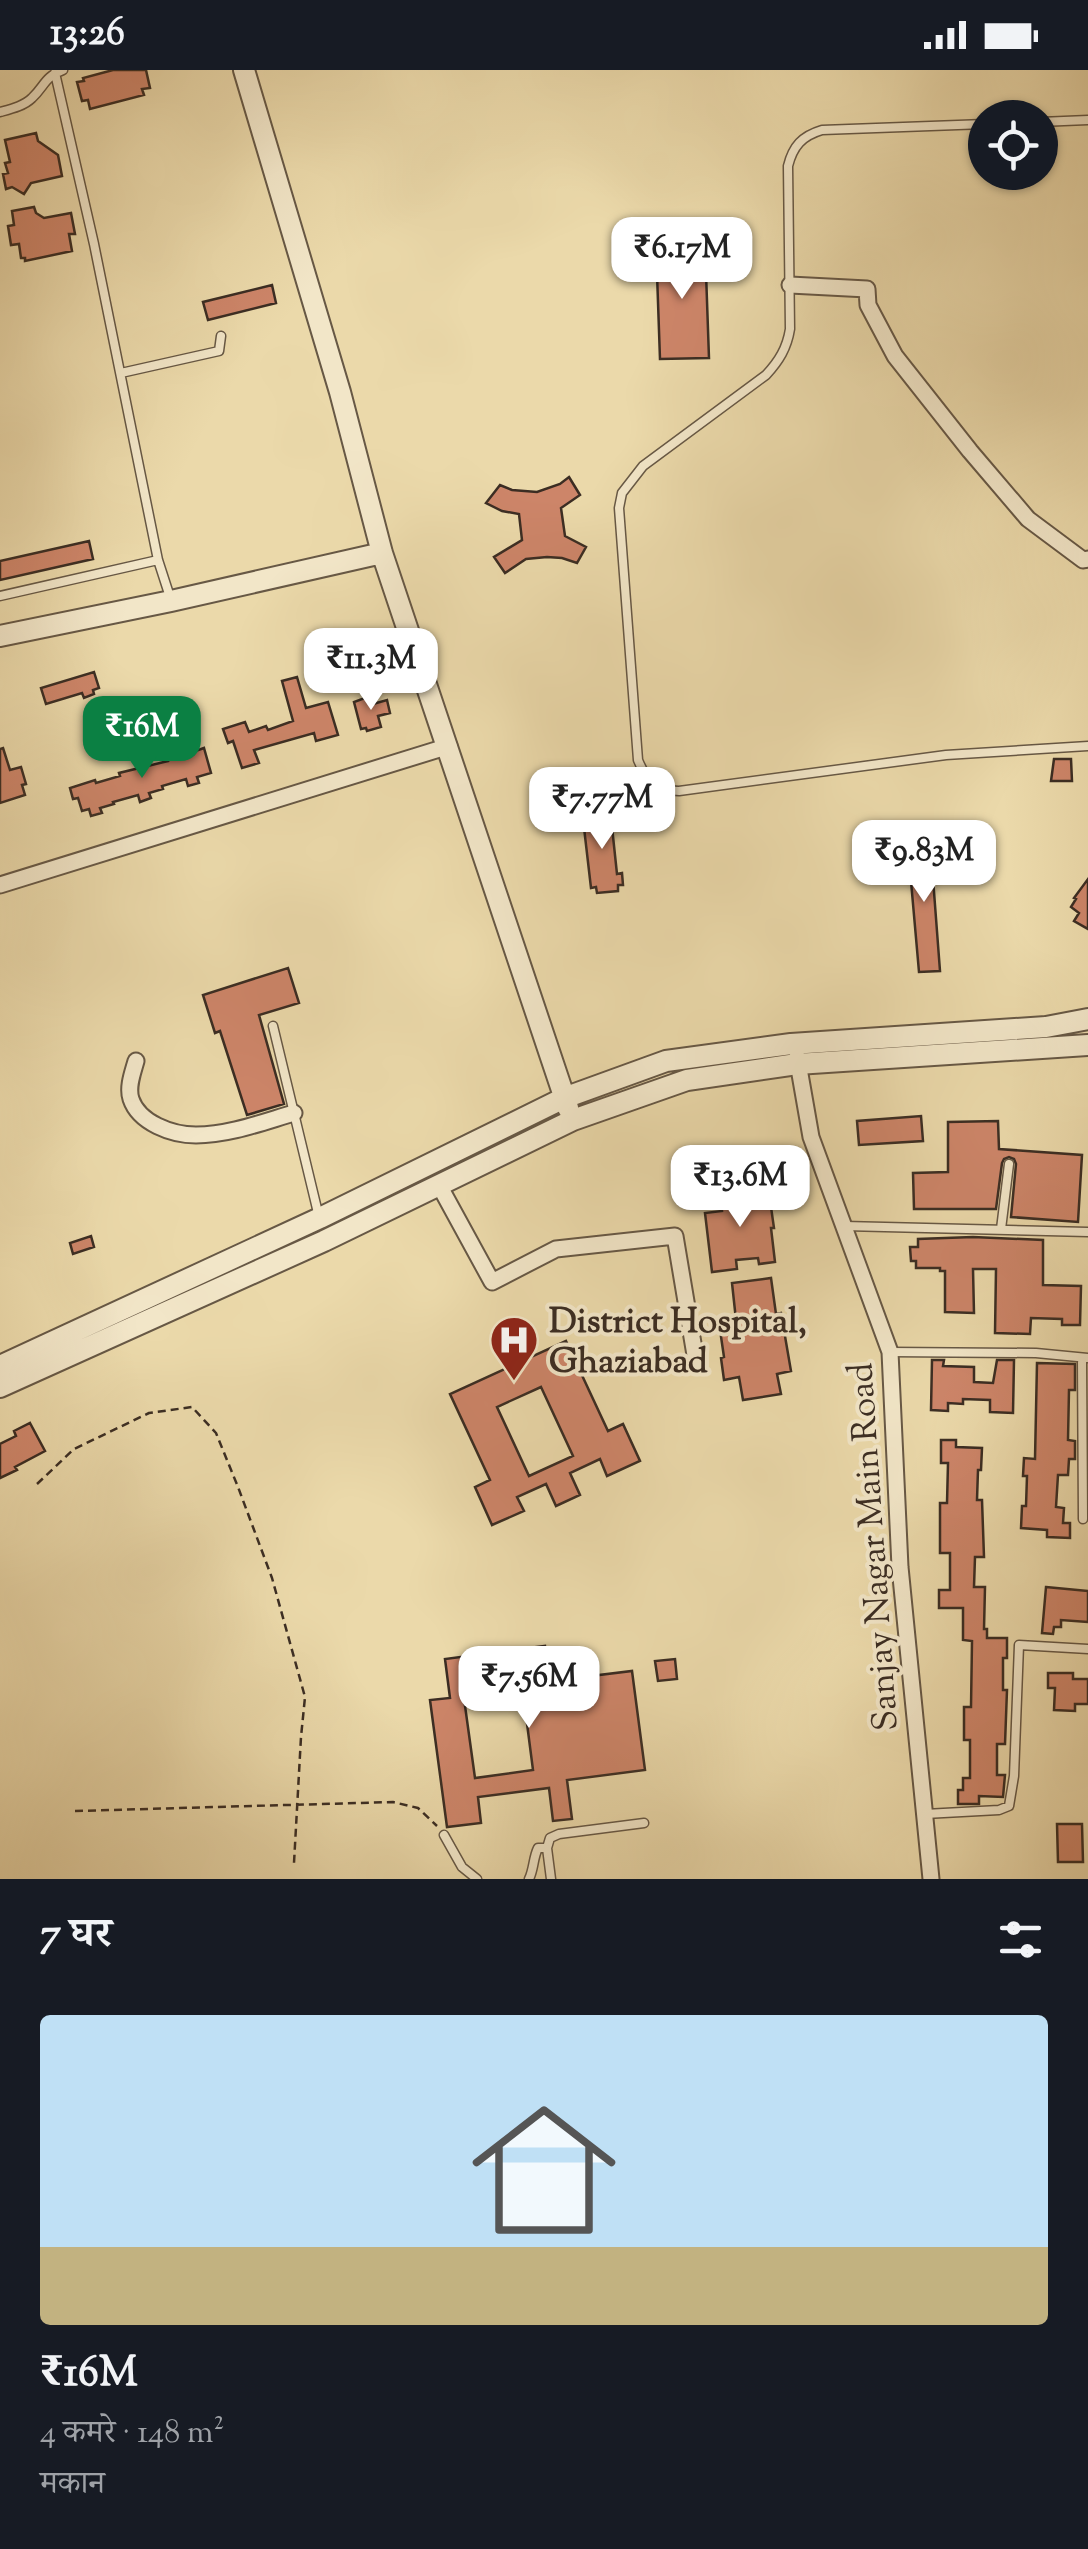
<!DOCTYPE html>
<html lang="hi">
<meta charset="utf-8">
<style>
body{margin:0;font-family:"Sorts Mill Goudy","Noto Serif Devanagari",serif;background:#20242c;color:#f1f3f6;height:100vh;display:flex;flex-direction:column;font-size:38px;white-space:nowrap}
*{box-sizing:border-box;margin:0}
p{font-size:32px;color:#9ea1a6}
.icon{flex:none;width:55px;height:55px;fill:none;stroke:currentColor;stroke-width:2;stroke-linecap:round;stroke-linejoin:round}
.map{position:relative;height:1809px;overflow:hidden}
.details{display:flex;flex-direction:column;background:#171b24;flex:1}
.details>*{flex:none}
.fabs{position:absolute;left:968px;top:30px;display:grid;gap:20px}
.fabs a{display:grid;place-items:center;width:90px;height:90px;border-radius:50%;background:#171b24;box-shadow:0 2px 8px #0004;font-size:50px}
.price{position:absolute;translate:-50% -85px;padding:0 22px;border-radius:20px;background:#fff;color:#222;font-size:32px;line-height:65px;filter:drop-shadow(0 2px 5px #0008)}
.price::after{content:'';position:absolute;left:50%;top:60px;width:30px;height:22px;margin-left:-15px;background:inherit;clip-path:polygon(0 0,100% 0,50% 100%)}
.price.active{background:#0b8043;color:#fff}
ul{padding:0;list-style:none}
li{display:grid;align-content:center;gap:20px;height:530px;padding:0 40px}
li span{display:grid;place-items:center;height:310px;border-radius:10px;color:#555}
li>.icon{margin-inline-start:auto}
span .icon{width:180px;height:180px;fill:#fffc;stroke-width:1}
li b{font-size:42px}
h2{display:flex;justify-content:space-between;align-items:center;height:120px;padding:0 40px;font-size:42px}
.status{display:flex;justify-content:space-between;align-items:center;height:70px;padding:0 50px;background:#171b24;direction:ltr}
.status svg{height:28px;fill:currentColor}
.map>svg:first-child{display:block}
.building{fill:#cd8569;stroke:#3b2d23;stroke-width:2.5;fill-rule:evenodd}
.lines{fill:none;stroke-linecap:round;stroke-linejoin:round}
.service-casing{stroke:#675845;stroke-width:11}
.minor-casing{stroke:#675845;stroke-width:19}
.tertiary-casing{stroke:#675845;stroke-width:24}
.path{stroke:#3b2d23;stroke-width:2.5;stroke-dasharray:8 5;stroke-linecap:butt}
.service{stroke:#f2e6c8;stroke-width:8}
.minor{stroke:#f2e6c8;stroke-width:15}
.tertiary{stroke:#f2e6c8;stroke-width:20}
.labels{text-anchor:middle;stroke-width:8;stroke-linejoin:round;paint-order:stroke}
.poi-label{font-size:35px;font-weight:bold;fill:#3b2d23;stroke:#f2e6c8;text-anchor:start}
.street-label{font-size:35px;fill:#3b2d23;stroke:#f2e6c8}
</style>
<div class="status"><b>13:26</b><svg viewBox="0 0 49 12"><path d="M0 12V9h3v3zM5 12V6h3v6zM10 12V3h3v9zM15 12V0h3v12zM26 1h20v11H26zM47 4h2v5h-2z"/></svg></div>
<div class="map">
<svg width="1088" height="1809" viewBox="0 0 1088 1809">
<rect width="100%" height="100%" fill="#ebd9aa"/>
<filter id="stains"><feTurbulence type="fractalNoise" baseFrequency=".002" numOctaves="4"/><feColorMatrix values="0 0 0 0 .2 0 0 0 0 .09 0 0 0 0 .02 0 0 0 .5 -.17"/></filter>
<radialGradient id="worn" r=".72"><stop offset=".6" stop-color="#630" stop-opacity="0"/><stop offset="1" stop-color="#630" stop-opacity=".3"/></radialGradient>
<path class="building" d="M113 0H146L150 18 142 19 144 25 90 39 88 30 82 31 77 12 84 11 83 8Z
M36 63 38 71 58 85 62 106 31 113 24 124 12 117 6 119 3 104 8 103 5 93 10 92 5 70Z
M34 137 36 143 44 148 71 143 75 164H69L72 181 25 191V188H21L19 174 11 175 8 156 14 155 12 141Z
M705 174 709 288 660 289 656 175Z
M272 215 276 233 208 250 203 232Z
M569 407 580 425 561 438 565 466 586 477 577 493 562 488 547 487 526 489 505 503 494 487 522 470 519 444 502 441 486 433 500 415 512 420 537 422 560 414Z
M89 471 93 489 0 510V491Z
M94 602 99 618 93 620 94 624 84 628 82 623 46 634 41 618Z
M297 607 306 638 328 632 338 665 316 671 314 663 254 680 259 693 242 698 233 671 228 673 223 659 245 652 249 662 266 656 268 660 293 651 282 611Z
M370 626 373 634 387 630 390 643 378 646 381 657 367 661 366 658 361 659 354 632Z
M3 678 10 700 21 697 26 714 22 715 25 725 0 733V679Z
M204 678 211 703 197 707 199 713 188 716 186 709 162 716 163 719 149 723 151 728 140 732 138 725 113 732 114 734 100 738 102 743 91 746 89 739 82 741 78 728 73 729 70 718 95 710 96 713 120 706 119 703 168 691 167 687 192 679 193 682Z
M1054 689H1071L1072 711H1051Z
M608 740 609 745 615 744 616 757H612L617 804 622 803 623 815H618V821L597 823 596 817 591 818 583 749H589L588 742Z
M930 769 940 901 919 902 908 777 911 776V771Z
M1088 809V859L1074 851 1079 843 1071 837 1076 829 1074 828Z
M288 898 299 933 259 945 284 1034 247 1045 220 961 215 963 203 925Z
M921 1046 923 1071 859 1075 857 1051Z
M998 1051 999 1079 1082 1085 1078 1152 1011 1147 1016 1094 1014 1089 1009 1087 1004 1089 1002 1093 996 1139H914L913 1103 948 1102V1052Z
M754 1116 757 1138 771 1137 774 1158H771L775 1192 759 1194 758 1188 736 1190 737 1199 712 1202 705 1143 722 1141 720 1120Z
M91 1166 94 1177 73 1184 70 1173Z
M973 1167 1043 1170V1215L1081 1216 1080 1255H1062V1249L1031 1248 1030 1264 995 1263 996 1199H973L974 1243 945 1242V1201H940V1198H916V1191H911L910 1177H918V1169Z
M771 1208 776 1244 781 1243 791 1301 777 1304 781 1324 743 1330 739 1307 724 1310 721 1288 724 1287 719 1253 736 1250 732 1213Z
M566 1271 608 1361 623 1354 640 1391 607 1406 600 1389 570 1403 580 1425 556 1436 546 1414 517 1427 524 1441 492 1455 475 1417 490 1410 450 1324ZM541 1317 573 1386 529 1406 497 1337Z
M932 1290H944L943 1296 974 1297V1312L993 1313 997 1290H1014L1013 1343 990 1342V1330L963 1329V1334L948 1333V1341L931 1340Z
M1037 1293 1075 1294V1320H1069L1068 1370 1075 1371V1389H1069L1068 1405H1058L1056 1437 1064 1438 1063 1453H1070V1468L1047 1467V1460L1021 1458 1022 1436H1026L1027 1406H1023L1024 1388 1035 1389Z
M30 1353 45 1381 15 1397 17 1400 0 1408V1374L16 1366 14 1361Z
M941 1370H956V1377L982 1378 981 1400H978L977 1430H982L984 1487H975L974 1517H985L984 1559H987V1568H1007V1588H1003V1620H1007L1005 1674H997V1705H1005L1003 1727 979 1726V1734H958V1720H963V1708H970V1670H964V1637H971L972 1571 963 1570V1538H939V1520H950V1483H940V1433H947L948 1393H941Z
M1046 1517 1088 1521V1552L1061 1550V1557H1054L1053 1564 1042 1563Z
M545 1576 550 1611 632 1601 645 1700 567 1710 572 1749 553 1751 549 1718 478 1727 481 1753 447 1757 430 1630 450 1628 445 1589ZM521 1607 533 1700 475 1708 462 1614Z
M675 1589 677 1609 658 1611 655 1591Z
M1048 1603H1073V1609H1088V1634H1075V1641L1054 1640 1055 1618H1048Z
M1057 1754H1082L1083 1792H1058Z"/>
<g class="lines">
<g class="service-casing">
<path id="service" d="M55 3 94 174 158 490 170 527
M0 42C11 39 24 36 32 28 45 16 44 7 63 0
M1040 52 1088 50
M985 54 822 60C802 66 793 76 788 96L790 259C787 278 779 291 766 305L643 396 622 423 619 438 638 690C646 710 656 721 679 721L946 685 1088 676
M121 303 219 281 221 266
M0 526 158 490
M273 956 319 1147
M844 1156 1088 1162
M1001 1159 1009 1094
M890 1282 1036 1283 1088 1288
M1082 1288 1083 1449
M925 1744 999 1740 1009 1736 1014 1706 1019 1575 1088 1579
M444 1765 462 1797 477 1809
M529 1809C534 1799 533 1788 538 1778H547
M551 1809 547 1778 550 1768 559 1764 644 1753"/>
</g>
<g class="minor-casing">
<path id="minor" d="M790 215 867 219 868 235 895 286 970 381 1028 449 1083 490 1088 489
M0 815 449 676
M797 987 811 1067 890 1282 900 1497 931 1809
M136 991C133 1002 127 1017 131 1029 139 1053 172 1065 196 1065 229 1065 263 1052 294 1043
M439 1115 492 1212 556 1179 675 1166 696 1291"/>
</g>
<g class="tertiary-casing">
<path id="tertiary" d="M244 0 340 322 382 483 568 1038
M0 566 171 531 382 483
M0 1296 320 1148 564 1028 666 991 791 974 1046 957 1088 949
M0 1317 324 1171 573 1050 687 1010 797 994 1088 975"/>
</g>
<path class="path" d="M37 1414 74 1379 149 1343 192 1337 216 1363 238 1417 272 1508 305 1627 301 1667 294 1793
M75 1741 393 1732 418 1738 437 1756"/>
<use href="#service" class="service"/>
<use href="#minor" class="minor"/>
<use href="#tertiary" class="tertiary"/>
</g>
<defs>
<g id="hospital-pin" transform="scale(2.5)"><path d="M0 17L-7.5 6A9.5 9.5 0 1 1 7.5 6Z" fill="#8f2418" stroke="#f2e6c8"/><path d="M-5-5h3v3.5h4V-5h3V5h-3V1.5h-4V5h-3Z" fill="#fff"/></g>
</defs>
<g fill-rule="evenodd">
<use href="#hospital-pin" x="514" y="1270"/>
</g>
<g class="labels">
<g class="poi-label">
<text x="549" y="1262">District Hospital,<tspan x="549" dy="40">Ghaziabad</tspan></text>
</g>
<g class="street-label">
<text transform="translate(872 1477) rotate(-94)" y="12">Sanjay Nagar Main Road</text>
</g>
</g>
<rect width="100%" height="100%" filter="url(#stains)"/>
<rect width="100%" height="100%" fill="url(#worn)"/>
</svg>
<div class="fabs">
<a><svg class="icon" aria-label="locate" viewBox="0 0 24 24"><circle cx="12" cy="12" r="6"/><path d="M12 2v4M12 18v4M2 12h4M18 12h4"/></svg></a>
</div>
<b class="price" style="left:682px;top:232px">₹6.17M</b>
<b class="price" style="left:371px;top:643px">₹11.3M</b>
<b class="price active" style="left:142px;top:711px">₹16M</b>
<b class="price" style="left:602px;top:782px">₹7.77M</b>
<b class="price" style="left:924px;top:835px">₹9.83M</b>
<b class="price" style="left:740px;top:1160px">₹13.6M</b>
<b class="price" style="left:529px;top:1661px">₹7.56M</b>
</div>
<section class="details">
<h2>7 घर<svg class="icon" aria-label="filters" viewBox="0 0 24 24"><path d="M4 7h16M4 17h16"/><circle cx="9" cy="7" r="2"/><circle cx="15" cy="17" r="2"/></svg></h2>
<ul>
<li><span style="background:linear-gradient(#bfe0f5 75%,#c2b280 0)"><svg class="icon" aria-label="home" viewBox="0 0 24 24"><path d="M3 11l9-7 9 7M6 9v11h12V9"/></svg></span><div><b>₹16M</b><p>4 कमरे · 148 m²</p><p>मकान</p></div></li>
</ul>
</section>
